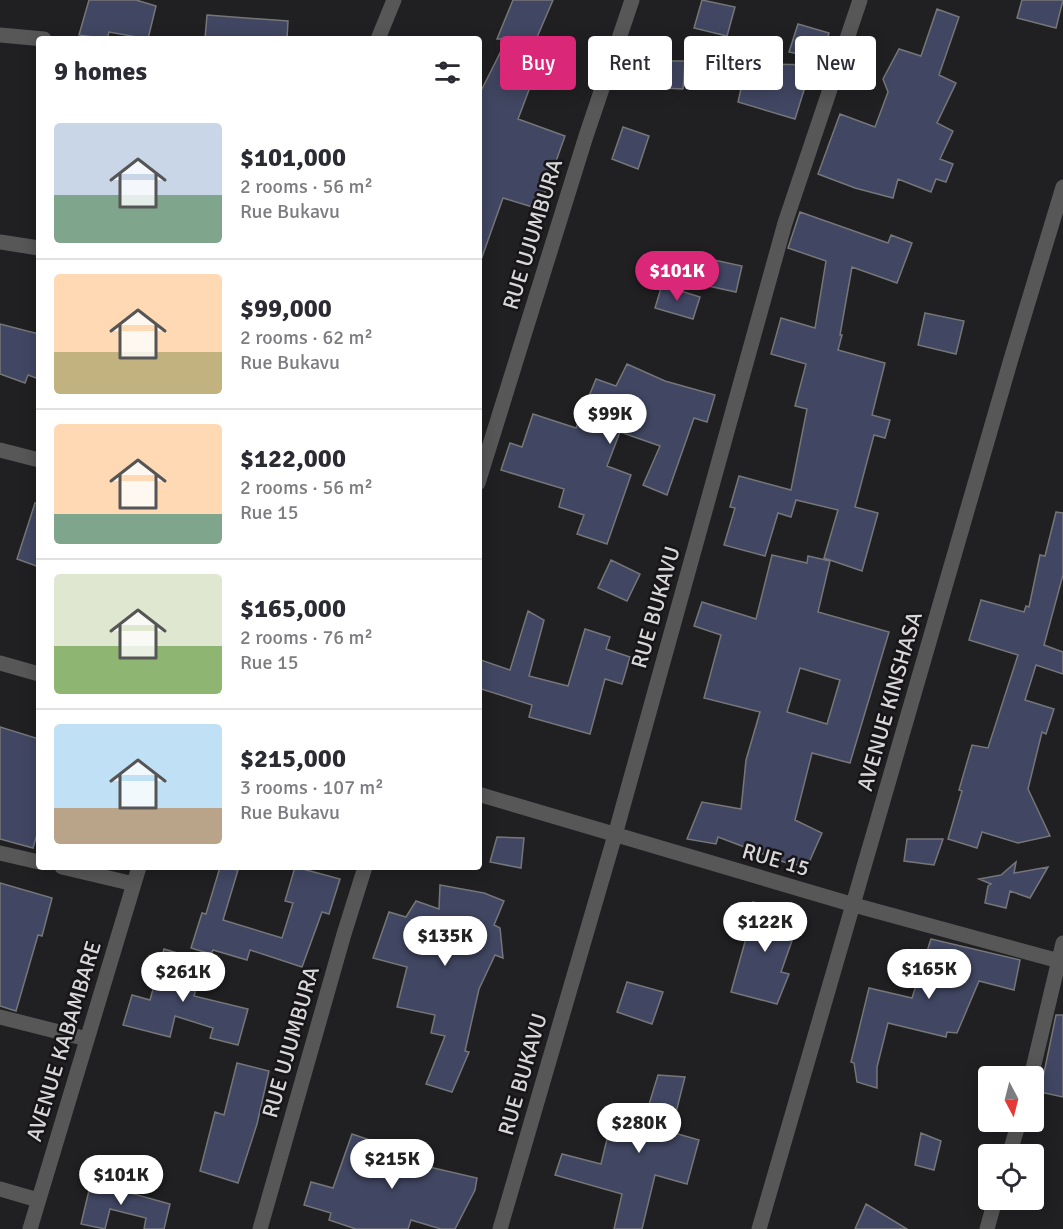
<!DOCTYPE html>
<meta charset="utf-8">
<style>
body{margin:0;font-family:Signika,sans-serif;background:#f2f2f3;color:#2b2b33;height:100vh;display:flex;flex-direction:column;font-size:22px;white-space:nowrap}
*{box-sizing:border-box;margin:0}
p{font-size:20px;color:#7c7c81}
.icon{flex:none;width:33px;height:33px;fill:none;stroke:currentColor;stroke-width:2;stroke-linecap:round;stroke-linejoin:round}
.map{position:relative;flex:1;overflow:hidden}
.drawer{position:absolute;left:36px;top:36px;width:446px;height:834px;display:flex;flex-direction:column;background:#fff;border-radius:6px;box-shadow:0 3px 15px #0003}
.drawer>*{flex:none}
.top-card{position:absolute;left:500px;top:36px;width:472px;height:54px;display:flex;gap:12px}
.needle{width:39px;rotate:173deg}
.buttons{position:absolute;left:978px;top:1066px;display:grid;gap:12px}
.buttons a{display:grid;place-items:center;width:66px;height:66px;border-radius:6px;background:#fff;box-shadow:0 3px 15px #0003;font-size:30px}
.price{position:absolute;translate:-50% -51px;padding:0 14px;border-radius:21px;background:#fff;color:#222;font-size:20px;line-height:39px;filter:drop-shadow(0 2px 3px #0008)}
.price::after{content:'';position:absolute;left:50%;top:36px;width:18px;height:14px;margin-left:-9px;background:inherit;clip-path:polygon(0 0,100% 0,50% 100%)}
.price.selected{background:#db2777;color:#fff}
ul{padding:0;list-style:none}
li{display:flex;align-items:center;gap:18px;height:150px;padding:0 18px}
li+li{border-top:2px solid #e1e1e2}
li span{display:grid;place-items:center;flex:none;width:168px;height:120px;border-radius:6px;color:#555}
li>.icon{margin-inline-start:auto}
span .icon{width:72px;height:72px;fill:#fffc;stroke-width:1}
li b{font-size:26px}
h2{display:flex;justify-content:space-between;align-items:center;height:72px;padding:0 18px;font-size:26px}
.pill{padding:0 21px;border-radius:6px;background:#fff;box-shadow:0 3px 15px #0003;font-size:21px;line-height:54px}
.pill.selected{background:#db2777;color:#fff}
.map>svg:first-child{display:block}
.building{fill:#414662;stroke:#757678;stroke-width:1.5;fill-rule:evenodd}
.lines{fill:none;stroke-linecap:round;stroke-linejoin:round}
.street{stroke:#585758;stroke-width:15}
.labels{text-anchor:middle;stroke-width:5;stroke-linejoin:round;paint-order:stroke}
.street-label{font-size:22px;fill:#d8d8d9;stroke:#171518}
</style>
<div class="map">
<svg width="1063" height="1229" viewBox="0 0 1063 1229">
<rect width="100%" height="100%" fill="#201f21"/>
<path class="building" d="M89 0H136L156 6 148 39 109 32 107 39 79 35Z
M513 0H553L523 70 535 74 518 119 565 136 539 209 503 198 481 260H478V97L507 39H497Z
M702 0 735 7 727 36 694 28Z
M1022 0H1063L1056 28 1017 18Z
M937 9 959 17 939 75 956 83 937 123 953 131 940 159 953 164 946 182 936 179 931 192 898 179 893 198 855 188 818 174 840 114 875 127 888 92 883 79 899 49 921 56Z
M207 15 288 21 287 39H205Z
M798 24 829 33 821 59 789 52Z
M661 61H685L683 89 660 88Z
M764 64 819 65 812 89 805 87 795 119 738 102 746 66 761 73Z
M623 127 649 136 638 169 612 159Z
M800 212 888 243 891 235 912 243 897 283 852 267 840 335H842L838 350 885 363 872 415 890 420 885 438 874 435 855 507 878 513 862 571 824 558 838 510 796 500 791 517 778 513 765 556 724 545 735 508 730 507 739 476 791 490 807 409 795 406 806 364 771 354 781 318 815 328 826 261 788 248Z
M714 260 742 266 736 292 708 286Z
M662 285 700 297 693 319 655 308Z
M925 313 964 321 956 354 918 345Z
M0 324 39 334V379L28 375 25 383 0 374Z
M627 364 665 381 715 395 707 422 694 418 667 495 643 485 660 446 620 432 607 466 631 475 607 544 577 534 584 515 559 507 564 489 501 470 510 443 522 447 533 414 576 428 596 379 616 386Z
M35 503 39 504V567L17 559Z
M1056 512 1063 513V575L1044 645 1063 652V674L1036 665 1025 700 1054 709 1046 734 1042 732 1028 789 1050 836 1018 843 982 832 977 848 948 839 962 791 959 790 972 745 988 748 1018 655 969 640 981 600 1024 612 1026 606 1029 607 1040 555 1045 556Z
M772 555 807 563 808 556 830 561 818 612 889 632 850 763 812 753 795 820 822 833 807 867 784 862 718 837 716 844 687 839 702 802 741 809 746 760 760 712 704 698 721 635 694 626 702 602 756 619ZM800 668 840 680 827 724 787 712Z
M611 560 640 574 627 601 598 588Z
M528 611 544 620 529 676 568 686 585 629 610 637 606 649 630 657 622 684 605 679 590 734 529 717 532 705 478 688V659L510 670Z
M0 727 39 739V828L33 848 0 839Z
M497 837 524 838 521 868 490 862Z
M907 839H943L934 865 904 861Z
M1016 862 1014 873 1048 867 1030 898 1010 891 1006 908 985 903 988 886 991 884 979 879 1001 875Z
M220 867 238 870 223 920 282 938 293 903 285 901 295 867 340 879 329 914 322 912 302 967 250 950 247 960 213 950 211 954 191 948 202 913 206 914Z
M0 883 52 898 42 936 38 935 16 1011 0 1006Z
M440 885 484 893 504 901 494 925 500 928 503 958 495 955 479 989 465 1051 469 1052 452 1092 426 1084 445 1036 431 1033 435 1015 397 1007 407 967 373 958 389 912 406 917 416 901 439 909Z
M753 902 801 915 781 972 789 974 777 1004 731 992 748 931 742 929Z
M931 939 1020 960 1014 990 979 981 957 1033 947 1032 946 1037 888 1023 877 1067V1088L857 1082 854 1063 851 1062 869 988 912 998Z
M164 949 204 961 194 996 248 1009 238 1045 210 1038 213 1028 175 1016 170 1037 123 1025 132 995 150 1000Z
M627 982 663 992 652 1024 617 1012Z
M1056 1015H1063V1097L1040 1092Z
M237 1063 269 1071 257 1124 238 1183 200 1171 215 1112 224 1115Z
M658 1075 685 1077 671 1132 699 1140 687 1184 655 1175 642 1229H614L622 1194 555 1175 562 1154 601 1164 615 1106 647 1111Z
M921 1133 941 1141 934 1170 915 1165Z
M352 1134 405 1152 408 1144 432 1151 425 1166 477 1178 475 1190 455 1229H441L411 1220 408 1229H356L329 1220 331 1213 304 1205 311 1182 333 1188Z
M92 1178 125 1186 123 1191 170 1204 164 1229H144L146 1218 110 1209 105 1229 81 1224Z
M866 1204 907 1229H855Z"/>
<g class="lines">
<path class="street" d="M0 35 44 39
M378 39 394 0
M0 242 39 248
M0 450 39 460
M478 483 586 136 632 0
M0 663 39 674
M478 794 854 905 1063 962
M0 853 39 862
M62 867 134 884
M0 1017 87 1039
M1031 1077 1063 943
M1009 1155 1019 1122
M0 1189 38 1200
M30 1229 139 867
M260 1229 344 934 365 867
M500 1229 615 835 785 223 860 0
M759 1229 1011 359 1063 187
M987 1229 995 1200"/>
</g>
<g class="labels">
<g class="street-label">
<text transform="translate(532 234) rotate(-73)" y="8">RUE UJUMBURA</text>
<text transform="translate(655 607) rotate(-74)" y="8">RUE BUKAVU</text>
<text transform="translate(889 701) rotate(-74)" y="8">AVENUE KINSHASA</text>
<text transform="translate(776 859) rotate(16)" y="8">RUE 15</text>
<text transform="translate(63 1041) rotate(-73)" y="8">AVENUE KABAMBARE</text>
<text transform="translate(290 1042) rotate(-74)" y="8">RUE UJUMBURA</text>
<text transform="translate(522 1074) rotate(-74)" y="8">RUE BUKAVU</text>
</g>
</g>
</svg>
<div class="buttons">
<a><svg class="needle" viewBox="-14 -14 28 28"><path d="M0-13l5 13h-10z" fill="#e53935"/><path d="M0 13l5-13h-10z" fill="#7c7c81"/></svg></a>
<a><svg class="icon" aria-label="locate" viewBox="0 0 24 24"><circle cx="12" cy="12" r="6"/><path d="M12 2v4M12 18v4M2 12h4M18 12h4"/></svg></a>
</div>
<b class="price selected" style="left:677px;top:302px">$101K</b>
<b class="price" style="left:610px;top:445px">$99K</b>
<b class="price" style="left:765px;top:953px">$122K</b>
<b class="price" style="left:445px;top:967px">$135K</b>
<b class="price" style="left:929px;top:1000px">$165K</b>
<b class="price" style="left:183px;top:1003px">$261K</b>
<b class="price" style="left:639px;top:1154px">$280K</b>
<b class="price" style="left:392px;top:1190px">$215K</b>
<b class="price" style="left:121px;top:1206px">$101K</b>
<div class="top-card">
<a class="pill selected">Buy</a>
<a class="pill">Rent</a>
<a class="pill">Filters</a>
<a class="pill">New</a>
</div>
<section class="drawer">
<h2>9 homes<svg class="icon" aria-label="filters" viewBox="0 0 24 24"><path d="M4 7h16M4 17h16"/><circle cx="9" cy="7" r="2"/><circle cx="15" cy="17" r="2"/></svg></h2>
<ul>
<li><span style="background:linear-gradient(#c9d6e8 60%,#7fa58c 0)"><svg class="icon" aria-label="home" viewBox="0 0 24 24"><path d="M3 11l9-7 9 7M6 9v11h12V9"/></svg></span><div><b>$101,000</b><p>2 rooms · 56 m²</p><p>Rue Bukavu</p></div></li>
<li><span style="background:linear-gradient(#ffd9b3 65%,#c2b280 0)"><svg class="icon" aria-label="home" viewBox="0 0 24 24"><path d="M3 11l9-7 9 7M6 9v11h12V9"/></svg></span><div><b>$99,000</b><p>2 rooms · 62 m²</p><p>Rue Bukavu</p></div></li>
<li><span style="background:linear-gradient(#ffd9b3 75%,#7fa58c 0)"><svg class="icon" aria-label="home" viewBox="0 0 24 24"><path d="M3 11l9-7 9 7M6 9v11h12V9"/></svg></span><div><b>$122,000</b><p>2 rooms · 56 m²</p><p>Rue 15</p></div></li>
<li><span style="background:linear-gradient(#dfe7d0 60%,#8fb573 0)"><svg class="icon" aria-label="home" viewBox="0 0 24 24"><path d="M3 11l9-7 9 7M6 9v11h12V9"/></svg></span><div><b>$165,000</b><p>2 rooms · 76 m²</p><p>Rue 15</p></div></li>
<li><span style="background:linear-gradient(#bfe0f5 70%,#b9a48a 0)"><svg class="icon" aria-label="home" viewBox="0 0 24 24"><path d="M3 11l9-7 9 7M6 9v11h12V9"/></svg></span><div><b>$215,000</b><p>3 rooms · 107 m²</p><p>Rue Bukavu</p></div></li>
</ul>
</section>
</div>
